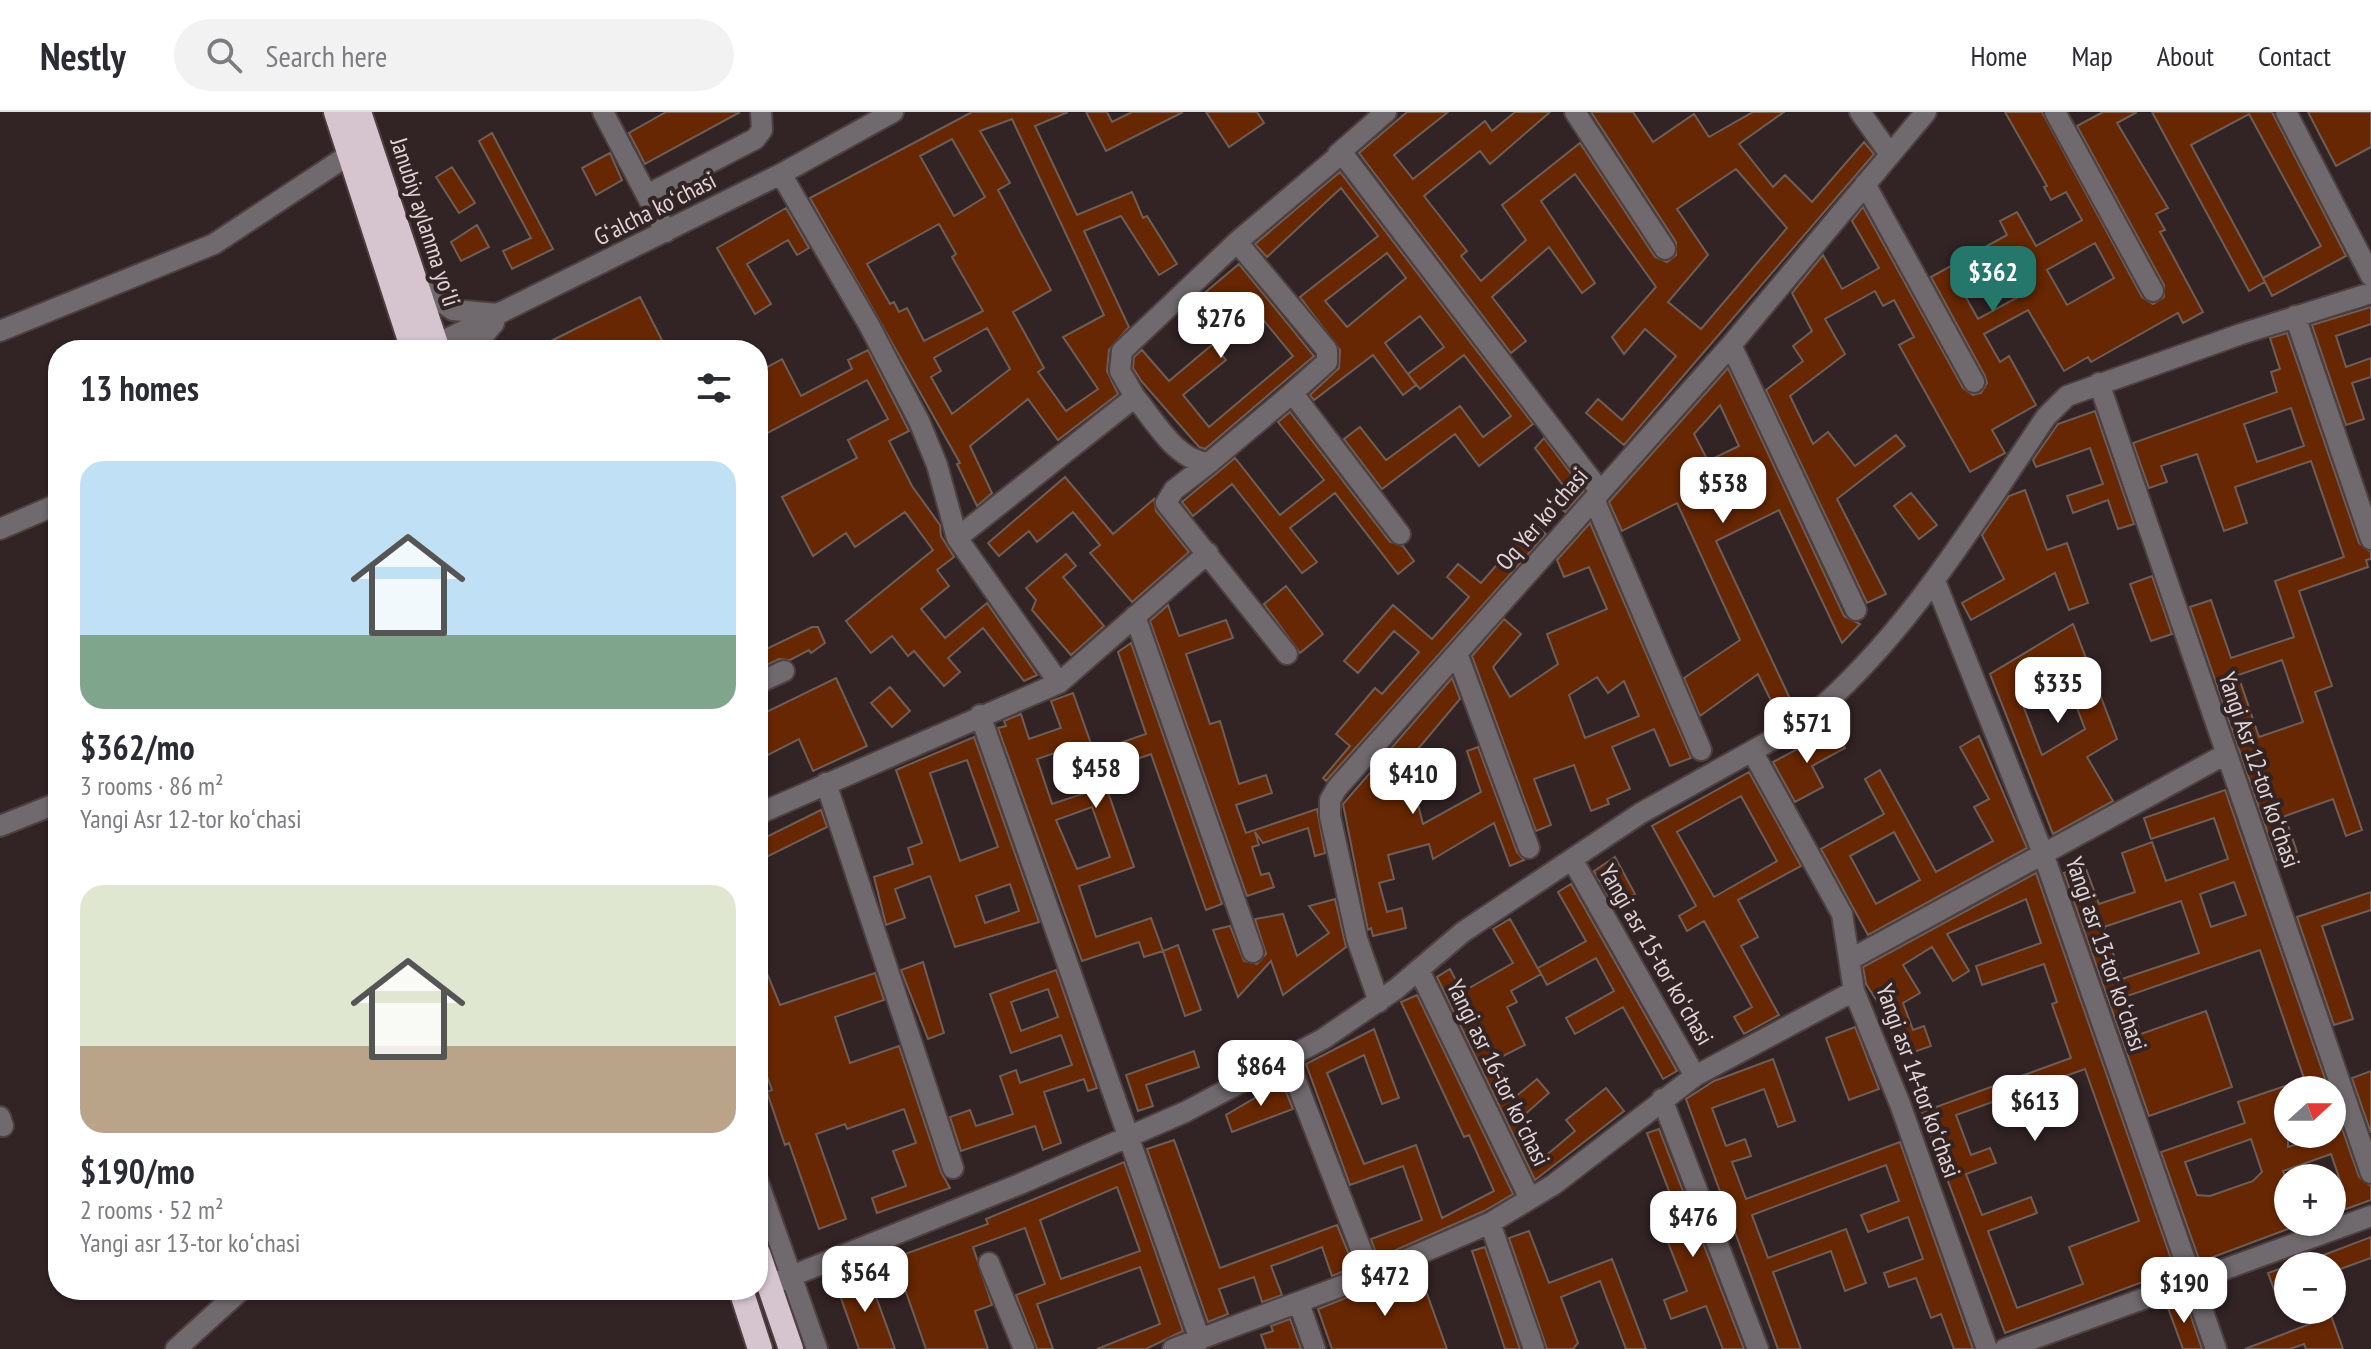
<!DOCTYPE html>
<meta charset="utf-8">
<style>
body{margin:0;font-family:"PT Sans Narrow",sans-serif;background:#f2f2f3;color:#2b2b33;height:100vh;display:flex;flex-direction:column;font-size:30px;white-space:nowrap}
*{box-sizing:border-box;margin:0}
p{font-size:26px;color:#7c7c81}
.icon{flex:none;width:44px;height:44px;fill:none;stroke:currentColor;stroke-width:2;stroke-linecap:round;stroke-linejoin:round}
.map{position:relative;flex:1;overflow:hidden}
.details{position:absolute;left:48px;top:228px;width:720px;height:960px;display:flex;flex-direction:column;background:#fff;border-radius:32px;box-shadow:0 2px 6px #0004}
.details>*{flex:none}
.needle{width:52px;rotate:69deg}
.fabs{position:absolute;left:2274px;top:964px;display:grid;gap:16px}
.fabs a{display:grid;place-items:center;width:72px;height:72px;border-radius:50%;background:#fff;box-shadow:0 2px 6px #0004;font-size:40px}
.price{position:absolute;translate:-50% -68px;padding:0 18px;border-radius:16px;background:#fff;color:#222;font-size:26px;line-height:52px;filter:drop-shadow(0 2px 4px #0008)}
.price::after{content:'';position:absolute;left:50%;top:48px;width:24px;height:18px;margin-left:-12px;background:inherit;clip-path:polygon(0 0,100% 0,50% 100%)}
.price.active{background:#26776b;color:#fff}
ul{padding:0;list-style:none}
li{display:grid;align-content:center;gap:16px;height:424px;padding:0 32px}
li span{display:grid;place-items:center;height:248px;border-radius:24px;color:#555}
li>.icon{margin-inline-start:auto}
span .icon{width:144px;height:144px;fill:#fffc;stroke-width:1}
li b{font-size:34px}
h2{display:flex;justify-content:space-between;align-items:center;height:96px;padding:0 32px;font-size:34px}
header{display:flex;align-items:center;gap:48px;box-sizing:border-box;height:112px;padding:0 40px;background:#fff;border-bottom:2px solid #e1e1e2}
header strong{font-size:38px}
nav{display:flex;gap:44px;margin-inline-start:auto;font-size:28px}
.search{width:560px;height:72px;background:#f2f2f3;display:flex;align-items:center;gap:20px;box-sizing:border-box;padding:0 28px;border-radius:44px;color:#7c7c81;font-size:30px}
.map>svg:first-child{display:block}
.building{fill:#672702;stroke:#6e5e57;stroke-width:2;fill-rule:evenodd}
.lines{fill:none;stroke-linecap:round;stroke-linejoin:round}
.minor-casing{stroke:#4e4041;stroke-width:24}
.highway-casing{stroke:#4e4041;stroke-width:28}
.minor{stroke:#70696d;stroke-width:20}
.highway{stroke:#d6c5cf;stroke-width:24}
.labels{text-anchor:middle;stroke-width:8;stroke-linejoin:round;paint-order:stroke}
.street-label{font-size:24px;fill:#e1d6d7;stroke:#322324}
</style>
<header>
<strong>Nestly</strong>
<div class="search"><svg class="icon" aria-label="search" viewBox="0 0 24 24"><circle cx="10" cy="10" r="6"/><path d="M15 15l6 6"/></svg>Search here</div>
<nav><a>Home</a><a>Map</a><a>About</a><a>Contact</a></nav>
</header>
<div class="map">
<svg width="2371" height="1237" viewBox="0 0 2371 1237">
<rect width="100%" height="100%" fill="#322324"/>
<path class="building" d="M666 0H740L645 52 629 21Z
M972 0H1068L1035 14 1077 103 1132 80 1143 106 1147 104 1177 152 1159 163 1121 104 1084 119 1129 215 1109 238 1107 259 1118 282 1058 328 1028 287 970 334 992 381 977 394 957 352 960 351 810 86ZM1012 7 1104 203 1063 225 1098 277 1066 299 1038 260 1044 256 1013 200 1051 178 998 78 1010 71 980 19ZM952 27 985 85 954 104 920 44ZM939 112 956 142 952 145 983 199 924 229 907 196 899 200 894 190 890 192 867 152ZM987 216 1010 257 952 302 931 265 941 259 934 246Z
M1086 0H1107L1112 10 1132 0H1183L1106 39Z
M1206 0H1257L1264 11 1229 35Z
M1407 0H1448L1394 43 1413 67 1485 9 1492 19 1515 0H1550L1490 52 1480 39 1424 84 1467 139 1461 144 1481 169 1526 128 1502 93 1580 31 1655 145 1667 150 1676 143V130L1591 0H1633L1653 30 1694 2 1709 25 1753 0H1784L1739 32 1773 75 1785 63 1812 90 1864 30 1874 42 1624 333 1586 301 1598 287 1622 308 1676 244 1645 217 1624 242 1612 225 1656 175 1575 62 1541 89 1595 171 1582 181 1549 135 1492 185 1526 229 1511 241 1359 41ZM1736 57 1787 116 1701 217 1668 190 1708 143 1677 97Z
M2005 0H2042L2142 185 2153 192 2164 185V173L2077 14 2103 0H2137L2117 11 2168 96 2156 102 2165 118 2160 120 2203 200 2183 211 2178 201 2091 250 2088 245 2064 259 2028 198 1984 222 2000 250 2009 244 2036 293 1992 318 2005 341 1970 360 1899 233 1914 225 1894 188 1883 194 1875 179 1825 207 1845 242 1790 284 1813 332 1828 320 1855 354 1896 323 1905 334 1837 387 1886 482 1867 491 1766 278 1803 249 1793 234 1812 219 1792 181 1823 143 1842 177 1879 156 1852 109 1863 95 1963 276 1973 283 1981 281 1987 271 1985 264 1931 165 2007 123 2000 109 2017 100 2036 134 2082 108 2066 80 2051 88 2044 75 2047 74ZM2095 131 2114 166 2067 193 2047 158ZM1999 148 2020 184 1978 207 1958 171Z
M2152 0H2272L2346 144 2272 184 2265 170 2249 179ZM2249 2 2321 134 2263 166 2265 170 2191 33Z
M2308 0H2371V35L2336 54Z
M492 21 553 137 512 157 503 139 531 126 479 29Z
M610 41 622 68 596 83 582 56Z
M452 55 475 91 459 101 436 65Z
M1340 60 1533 312 1479 354 1455 322 1382 377 1344 327 1360 315 1386 348 1460 294 1483 325 1511 304 1464 243 1420 277 1408 262 1444 235 1420 204 1385 231 1416 273 1403 283 1373 243 1314 288 1310 283 1339 256 1340 238 1300 185 1378 124 1341 76 1267 145 1255 132ZM1387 141 1406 166 1347 215 1325 189Z
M786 96 809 136 797 143 788 128 747 152 771 192 755 202 717 136Z
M477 113 489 135 461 149 451 130Z
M1239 152 1314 244 1205 337 1199 335 1142 270 1133 256 1134 245 1142 238 1169 269 1213 232 1226 248 1183 283 1209 315 1293 244 1242 182 1200 217 1184 198Z
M640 185 667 238H533L581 214Z
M2371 195V212L2336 224 2346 255 2371 246V265L2352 271 2364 307 2346 313 2312 213Z
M2287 221 2359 431 2371 440V447L2366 448 2368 455 2299 479 2332 574 2315 580 2362 718 2346 724 2333 687 2285 704 2297 740 2277 748 2190 495 2211 488 2231 546 2294 525 2275 469 2344 445 2311 349 2235 375 2247 411 2224 419 2197 342 2161 354 2167 370 2149 376 2133 331 2277 280 2271 260 2280 257 2270 226ZM2291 296 2304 334 2257 350 2244 312ZM2282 548 2303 610 2259 625 2238 563Z
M868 238 909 319 889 329 912 374 940 413 941 424 954 445 937 458 949 474 921 497 945 526 987 491 1037 563 1024 569 983 516 948 546 960 560 944 574 914 539 908 544 892 524 871 541 846 509 933 438 905 400 855 435 846 421 813 444 782 385 857 346 848 328 888 307 867 268 758 326V260L782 247 801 284 852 257 848 248Z
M1728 256 1844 504 1860 512 1842 531 1779 398 1716 429 1792 591 1776 599 1758 562 1700 604 1684 566 1740 528 1677 391 1622 419 1609 390ZM1720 293 1739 334 1708 349 1694 322Z
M2095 299 2134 412 2118 417 2108 388 2073 401 2067 384 2103 372 2090 336 2036 355 2033 348 2058 312Z
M1290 300 1390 430 1403 434 1414 449 1398 462 1335 381 1290 416 1317 450 1302 461 1232 372 1193 404 1182 390 1235 346 1280 403 1324 368 1278 310Z
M1544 326 1584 379 1565 400 1553 389 1565 376 1535 336Z
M1065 365 1113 422 1154 387 1156 399 1189 440 1132 490 1090 441 1100 433 1073 400 1037 430 1029 419 999 444 988 431Z
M2025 378 2047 438 2067 431 2088 491 2069 498 2055 461 1971 508 1962 491 2004 467 1982 423 2009 384Z
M1911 381 1937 413 1919 427 1894 394Z
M1533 411 1546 422 1326 669 1323 666 1350 634 1336 622 1375 576 1382 582 1419 540 1394 519 1358 561 1344 549 1393 493 1432 527 1469 485 1447 465 1458 452 1481 471Z
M1590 411 1691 646 1670 654 1654 617 1612 635 1630 677 1607 687 1609 692 1591 699 1574 653 1534 667 1551 713 1536 719 1472 544 1504 507 1521 522 1493 555 1510 585 1558 552 1547 522 1607 497 1589 455 1564 465 1557 448ZM1597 565 1608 581 1624 569 1639 604 1585 626 1569 583Z
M1066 442 1076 454 1063 465 1104 514 1071 543 1032 498 1036 488 1026 476Z
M2152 464 2172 522 2151 529 2130 472Z
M1286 474 1323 522 1300 541 1264 492Z
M1168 493 1179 524 1226 508 1233 526 1186 542 1210 612 1220 609 1239 672 1266 663 1272 681 1236 693 1246 721 1317 697 1325 741 1315 744 1308 716 1263 731 1255 720 1259 733 1252 735 1261 763 1269 761 1274 775 1247 784 1150 509Z
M2073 512 2117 627 2087 645 2113 689 2053 722 1990 562ZM2059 549 2085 617 2042 643 2016 575Z
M812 515H818L825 531 811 541 809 538 790 548 779 547 758 557V541Z
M1131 531 1222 792 1206 798 1151 642 1101 660 1134 755 1079 774 1096 825 1151 806 1163 839 1144 845 1139 830 1082 849 998 616 1006 614 1004 609 1021 602 1029 627 1061 616 1051 589 1073 581 1094 640 1146 622 1118 540ZM1072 635 1088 680 1052 692 1037 647ZM1092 695 1110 745 1077 757 1056 708Z
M836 566 867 634 813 659 799 627 758 648V604Z
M1452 566 1460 587 1407 650 1423 712 1481 680 1467 639 1478 635 1517 740 1524 748 1510 754 1494 711 1433 747 1429 732 1388 743 1394 767 1379 771 1387 800 1402 796 1406 816 1373 824 1371 816 1368 818 1343 692Z
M890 575 910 599 892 615 871 591Z
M1835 617 1845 636 1812 654 1823 675 1795 690 1773 650Z
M1979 624 2027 736 1868 823 1821 737 1884 702 1865 667 1880 658 1936 760 1993 729 1974 695 1989 687 1960 635ZM1894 720 1920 768 1876 792 1850 744Z
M974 625 1039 810 955 835 930 764 895 777 905 806 886 813 874 765 913 752 908 736 922 731 896 658ZM967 648 998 735 960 749 930 661ZM1010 772 1019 799 985 811 976 784Z
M1749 660 1801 754 1738 788 1758 825 1741 834 1779 903 1744 922 1734 905 1752 895 1704 809 1687 819 1679 804 1696 794 1652 714ZM1741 684 1777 749 1714 785 1677 720Z
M2225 678 2329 978H2308L2260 838 2127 884 2141 922 2206 899 2232 975 2149 1004 2064 761 2085 754 2099 792 2135 780 2122 741 2152 730 2166 769 2228 747 2214 706 2151 727 2144 706ZM2234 770 2246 803 2211 815 2200 782ZM2181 789 2199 841 2122 867 2104 815Z
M821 698 827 715 758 749V729Z
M1615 745 1635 782 1614 794 1594 759Z
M2036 761 2175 1158 2005 1221 1922 1000 2071 946 2052 892 2057 890 2044 852 1982 873 1976 854 2041 831 2026 787 1947 822 1969 859 1953 869 1932 835 1903 853 1920 881 1903 891 1913 918 1924 914 1931 934 1900 945 1886 903 1866 872 1863 855ZM2085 957 2139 1109 2069 1135 2083 1172 2017 1196 1988 1119 2037 1101 2031 1085 1982 1103 1966 1062 1996 1051 1990 1036 1971 1043 1956 1003Z
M1571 772 1677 959 1663 967 1623 895 1575 922 1566 906 1614 879 1596 846 1547 873 1538 856 1586 829 1558 780Z
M2371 780V798L2322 814 2353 907 2334 913 2297 805Z
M1335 787 1346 835 1283 883 1271 849 1238 885 1213 818 1230 814 1244 849 1257 852 1266 842 1255 807 1283 802 1297 844 1329 821 1309 794Z
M1510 807 1541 862 1511 879 1517 890 1507 895 1525 933 1495 948 1514 986 1537 967 1549 981 1522 1005 1543 1046 1575 1019 1566 1008 1606 976 1624 999 1535 1068 1437 865 1450 857 1462 880 1513 851 1493 817Z
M1178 833 1201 898 1185 904 1163 839Z
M758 839 780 893 875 861 884 888 835 905 850 951 899 934 941 1060 950 1076 877 1101 872 1086 906 1074 893 1039 916 1031 904 997 847 1017 845 1012 816 1022 846 1107 819 1117 789 1031 785 1033 767 980 772 978 758 939Z
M923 850 944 921 928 927 901 858Z
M1056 858 1097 976 1088 979 1084 967 1044 980 1061 1031 1043 1038 1035 1014 961 1039 950 1005 970 998 976 1014 1013 1002 1000 964 1016 958 1020 971 1072 953 1061 923 1011 941 990 882ZM1048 877 1058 905 1021 919 1011 890Z
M1417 883 1513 1082 1484 1099 1378 1146 1371 1127 1422 1108 1403 1054 1350 1073 1306 952 1374 917 1399 986 1382 992 1364 943 1327 961 1364 1052 1416 1033 1442 1106 1494 1079 1469 1023 1464 1025 1401 890Z
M1855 915 1879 977 1849 988 1826 926Z
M1194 939 1199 955 1146 973 1153 994 1138 999 1126 963Z
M1773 947 1795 1009 1778 1015 1764 977 1712 996 1726 1034 1745 1027 1751 1044 1732 1050 1746 1087 1900 1030 1973 1237H1954L1941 1202 1931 1206 1916 1166 1889 1175 1884 1161 1923 1147 1908 1105 1868 1120 1861 1103 1899 1089 1886 1053 1752 1103 1768 1146 1846 1117 1866 1171 1845 1179 1831 1139 1773 1160 1801 1237H1778L1686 987 1714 969Z
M2371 959V1021L2352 966Z
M1282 970 1293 997 1232 1020 1226 1003Z
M2288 973V1035L2332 1022V988L2359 1065 2371 1074V1088L2332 1102V1081L2343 1077 2331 1042 2283 1059 2288 1074V1117L2200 1150 2161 1040 2245 1011 2238 990ZM2251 1027 2262 1060 2253 1069 2210 1084 2197 1083 2185 1050Z
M1659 1017 1744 1237H1723L1706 1194 1671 1207 1664 1188 1687 1179 1662 1115 1680 1108 1647 1021Z
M1174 1028 1220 1156 1337 1113 1354 1155 1332 1164 1322 1135 1283 1150 1271 1154 1282 1183 1262 1190 1254 1165 1219 1177 1228 1202 1208 1210 1147 1037Z
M1124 1050 1183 1219 1146 1237H1097L1160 1212 1140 1155 1037 1192 1053 1237H1037L1016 1183 1045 1172 1025 1116 973 1135 992 1193 975 1199 988 1237H926L894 1146 988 1112 986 1107ZM1117 1075 1140 1139 1061 1167 1040 1108Z
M1529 1119 1549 1171 1612 1147 1646 1237H1626L1600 1169 1561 1185 1578 1231 1573 1237H1547L1509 1126Z
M2371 1125V1146L2332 1160V1154H2295Z
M1485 1135 1520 1237H1505L1472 1139Z
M2288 1154V1176L2275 1180 2268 1161Z
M1418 1157 1447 1237H1332L1318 1197Z
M867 1160 895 1237H859L836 1172Z
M2185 1187 2202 1237H2183L2167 1193Z
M2311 1198H2329L2343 1237H2306L2304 1232 2290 1237H2245L2315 1210Z
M1290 1207 1301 1237H1266L1261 1223 1273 1219 1271 1214Z"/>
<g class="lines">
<g class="minor-casing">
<path id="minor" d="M603 0 666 120
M1575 0 1665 137
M1860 0 1889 41
M2055 0 2153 179
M2286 0 2371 164
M1338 42 1386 0
M781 62 869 213 919 309 937 353 957 426 1059 571
M1865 72 1974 270
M647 83 755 27 762 18 761 0
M1237 130 1327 238V250L1290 283
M415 172 453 198 498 202
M2295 204 2371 427
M0 219 214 132 350 42
M1731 233 1856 498
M425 238 781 62 893 0
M471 238 494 211
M2099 271 2371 1061
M1135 285C1155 309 1176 349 1209 351L1290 283 1297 287 1400 422
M1209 351 1174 378 1166 391 1287 542
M1594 387 1701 638
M0 417 58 392
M957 426 1135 285 1120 259 1122 239 1237 130 1342 41 1600 379
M1935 469 2044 744 2216 1237
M1135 504 1253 840
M1458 544 1529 736
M758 571 784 559
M980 603 1200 1228
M1752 639 1842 802 1854 879 1900 992 1987 1237
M826 671 953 1056
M758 702 1059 571 1208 441
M0 714 58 691
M1572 747 1695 964
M1851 847 2226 642
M1419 858 1530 1087
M1379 890 1357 827 1330 704V688L1337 676 1731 233 1926 0
M1287 946 1371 1163
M1662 987 1758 1237
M0 1005 3 1014
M758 1070 817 1237
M1490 1111 1534 1237
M989 1151 1024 1237
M769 1173 1020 1072 1185 1000 1323 927 1396 877 1463 820 1641 701 1804 610C1905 527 1974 411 2046 305L2067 284 2241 222 2371 181
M1299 1191 1315 1237
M176 1237 241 1178
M1173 1237 1371 1163 1490 1111 1553 1073 1695 964 1854 879
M2005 1237 2371 1104"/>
</g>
<g class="highway-casing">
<path id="highway" d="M336 0 413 238
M359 0 438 238
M758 1141 791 1237
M741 1178 760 1237"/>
</g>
<use href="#minor" class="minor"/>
<use href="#highway" class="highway"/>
</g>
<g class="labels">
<g class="street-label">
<text transform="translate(655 97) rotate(-27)" y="8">Gʻalcha koʻchasi</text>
<text transform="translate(425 110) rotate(72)" y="8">Janubiy aylanma yoʻli</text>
<text transform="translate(1542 407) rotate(-49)" y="8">Oq Yer koʻchasi</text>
<text transform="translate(2259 658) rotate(71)" y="8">Yangi Asr 12-tor koʻchasi</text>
<text transform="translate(2106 842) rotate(71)" y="8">Yangi asr 13-tor koʻchasi</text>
<text transform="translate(1656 843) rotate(60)" y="8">Yangi asr 15-tor koʻchasi</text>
<text transform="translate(1498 961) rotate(64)" y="8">Yangi asr 16-tor koʻchasi</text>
<text transform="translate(1918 969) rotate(70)" y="8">Yangi asr 14-tor koʻchasi</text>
</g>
</g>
</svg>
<div class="fabs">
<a><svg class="needle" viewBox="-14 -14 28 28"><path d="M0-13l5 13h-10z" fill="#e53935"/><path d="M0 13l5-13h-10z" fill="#7c7c81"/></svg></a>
<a>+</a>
<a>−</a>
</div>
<b class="price active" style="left:1993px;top:202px">$362</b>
<b class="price" style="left:1221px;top:248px">$276</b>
<b class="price" style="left:1723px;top:413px">$538</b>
<b class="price" style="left:2058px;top:613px">$335</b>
<b class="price" style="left:1807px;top:653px">$571</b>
<b class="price" style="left:1096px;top:698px">$458</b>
<b class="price" style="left:1413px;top:704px">$410</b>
<b class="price" style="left:1261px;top:996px">$864</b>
<b class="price" style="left:2035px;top:1031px">$613</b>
<b class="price" style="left:1693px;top:1147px">$476</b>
<b class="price" style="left:865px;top:1202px">$564</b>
<b class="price" style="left:1385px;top:1206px">$472</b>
<b class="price" style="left:2184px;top:1213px">$190</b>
<section class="details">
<h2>13 homes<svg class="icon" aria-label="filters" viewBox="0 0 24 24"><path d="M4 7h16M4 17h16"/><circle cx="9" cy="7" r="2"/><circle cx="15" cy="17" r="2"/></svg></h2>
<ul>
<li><span style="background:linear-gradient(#bfe0f5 70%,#7fa58c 0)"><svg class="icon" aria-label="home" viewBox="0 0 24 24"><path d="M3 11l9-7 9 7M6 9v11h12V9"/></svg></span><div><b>$362/mo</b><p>3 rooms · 86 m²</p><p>Yangi Asr 12-tor koʻchasi</p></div></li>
<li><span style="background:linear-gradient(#dfe7d0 65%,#b9a48a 0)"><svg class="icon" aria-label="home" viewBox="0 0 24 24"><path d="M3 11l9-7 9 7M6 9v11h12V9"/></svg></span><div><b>$190/mo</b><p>2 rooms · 52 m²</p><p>Yangi asr 13-tor koʻchasi</p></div></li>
</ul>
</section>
</div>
